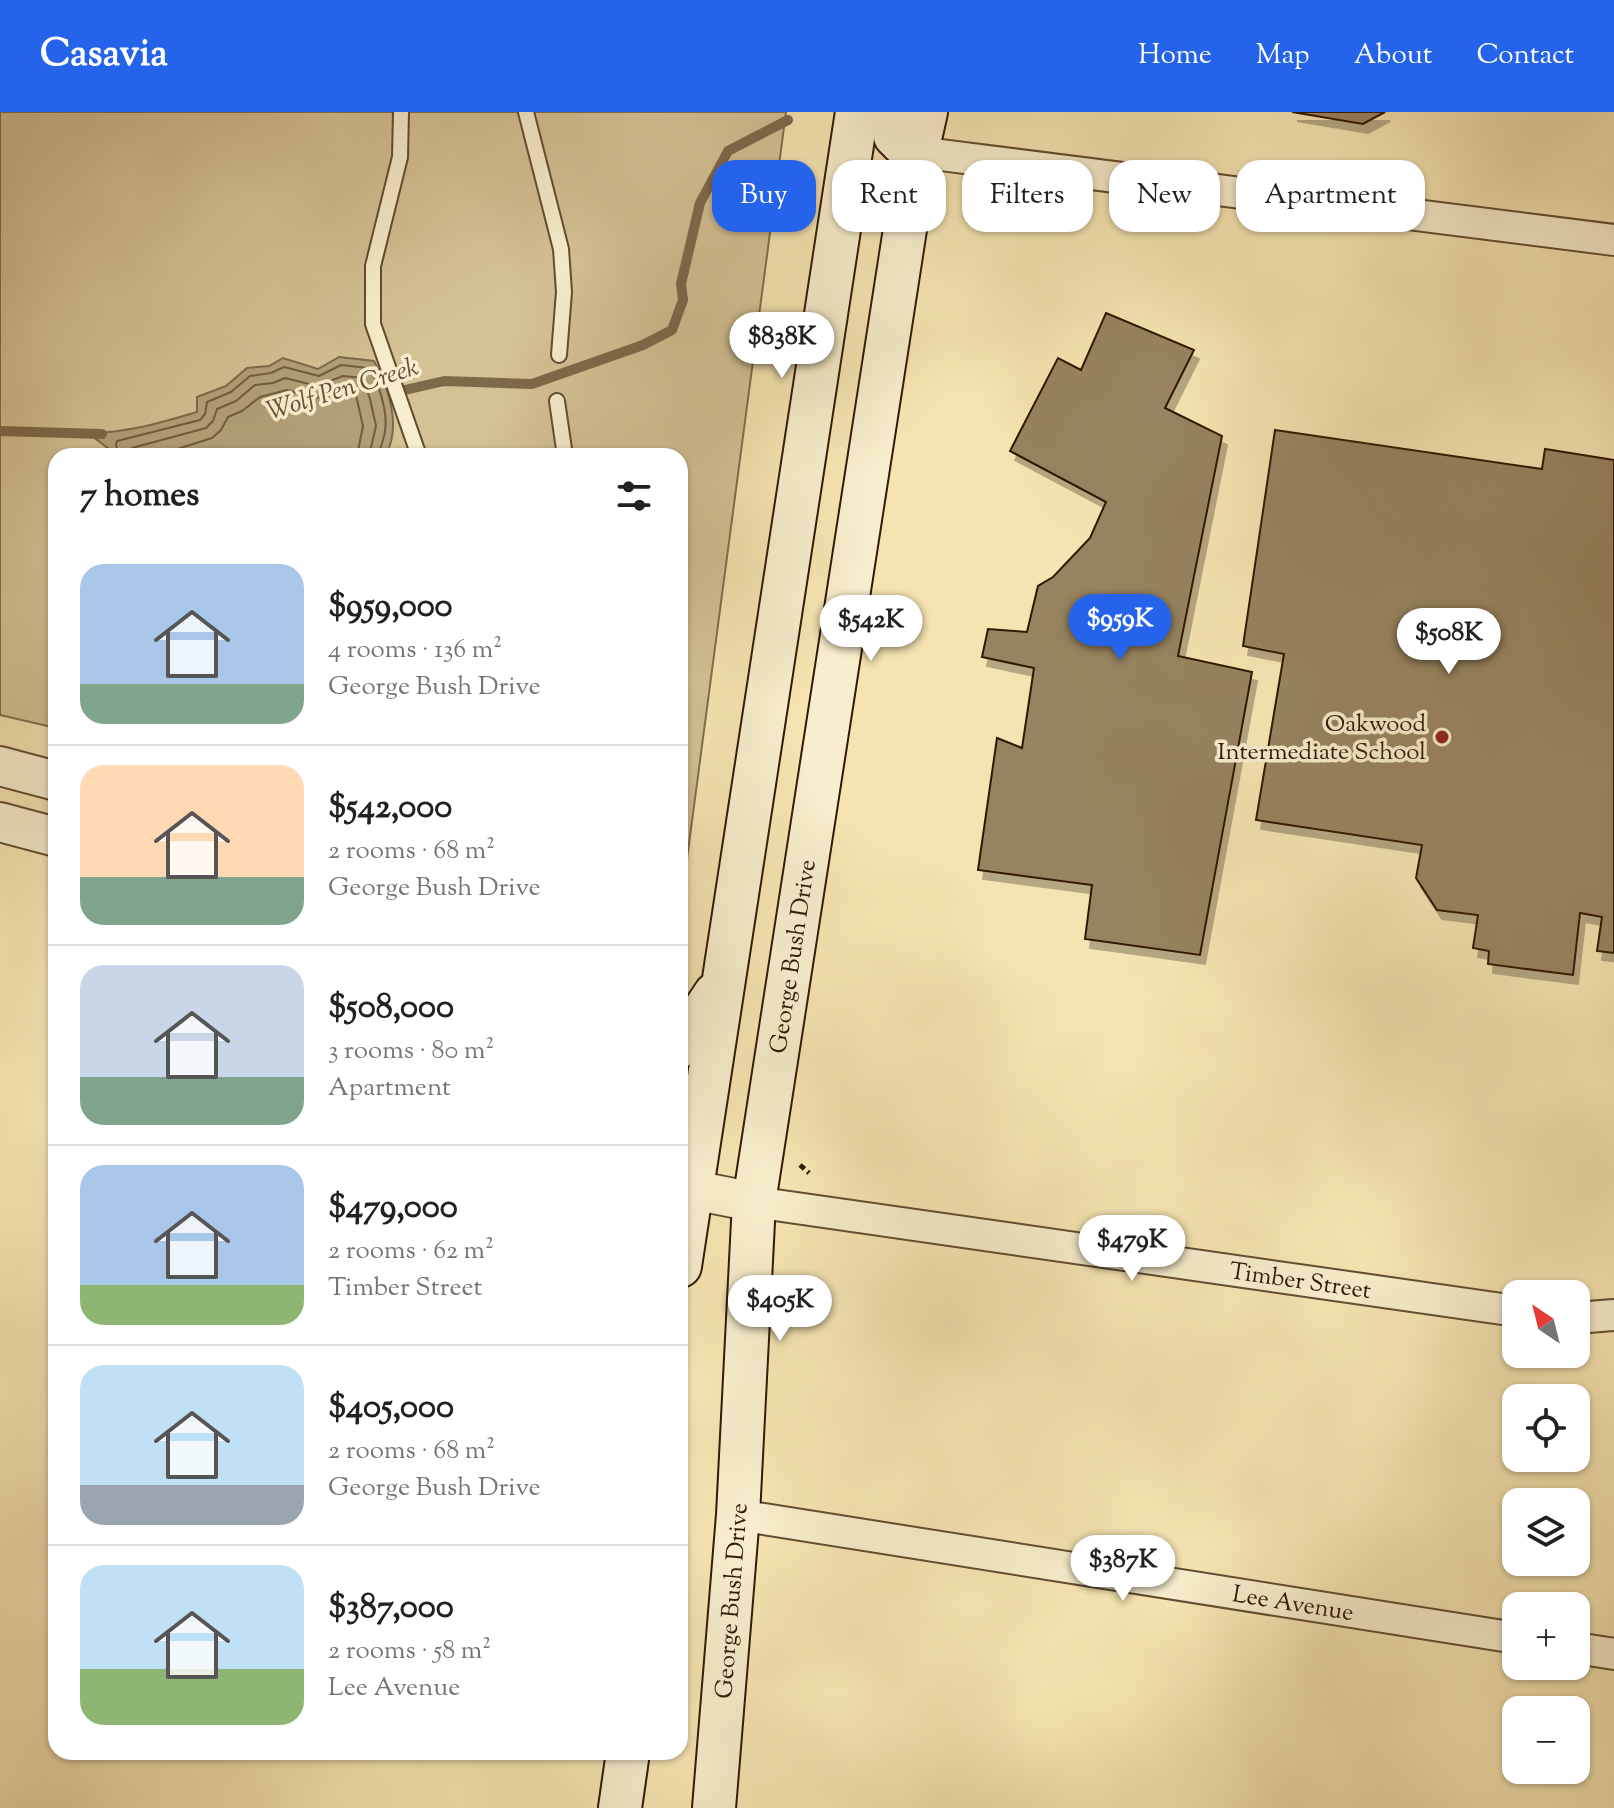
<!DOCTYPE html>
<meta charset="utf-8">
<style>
body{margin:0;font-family:"Sorts Mill Goudy",serif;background:#f6f6f6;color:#202124;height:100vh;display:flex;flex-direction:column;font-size:30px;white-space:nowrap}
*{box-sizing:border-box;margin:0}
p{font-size:26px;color:#757577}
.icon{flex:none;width:44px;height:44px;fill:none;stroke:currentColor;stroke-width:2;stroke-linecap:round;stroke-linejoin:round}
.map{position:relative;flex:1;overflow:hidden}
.side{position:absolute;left:48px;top:336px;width:640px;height:1312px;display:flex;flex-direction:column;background:#fff;border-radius:24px;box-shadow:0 2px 6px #0004}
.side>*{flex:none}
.banner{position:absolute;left:712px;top:48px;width:760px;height:72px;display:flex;gap:16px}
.needle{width:52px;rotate:325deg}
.controls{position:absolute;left:1502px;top:1168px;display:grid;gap:16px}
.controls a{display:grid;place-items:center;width:88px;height:88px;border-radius:16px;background:#fff;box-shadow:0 2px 6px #0004;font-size:40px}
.price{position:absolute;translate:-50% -68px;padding:0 18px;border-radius:28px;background:#fff;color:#222;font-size:26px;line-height:52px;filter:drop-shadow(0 2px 4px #0008)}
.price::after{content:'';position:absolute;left:50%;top:48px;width:24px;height:18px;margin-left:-12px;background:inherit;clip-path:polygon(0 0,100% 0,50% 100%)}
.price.on{background:#2563eb;color:#fff}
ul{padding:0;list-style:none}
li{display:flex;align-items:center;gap:24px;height:200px;padding:0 32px}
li+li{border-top:2px solid #e0e0e0}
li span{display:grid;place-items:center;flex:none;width:224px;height:160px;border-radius:24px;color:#555}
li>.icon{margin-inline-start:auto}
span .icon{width:96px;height:96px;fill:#fffc;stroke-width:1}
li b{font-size:34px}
h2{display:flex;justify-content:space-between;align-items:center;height:96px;padding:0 32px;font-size:34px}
.tag{padding:0 28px;border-radius:24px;background:#fff;box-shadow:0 2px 6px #0004;font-size:28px;line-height:72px}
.tag.on{background:#2563eb;color:#fff}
header{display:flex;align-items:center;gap:48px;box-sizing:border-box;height:112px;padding:0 40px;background:#2563eb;color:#fff}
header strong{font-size:38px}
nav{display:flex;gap:44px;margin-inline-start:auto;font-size:28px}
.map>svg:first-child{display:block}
.green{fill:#d4c194;stroke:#826d4d;stroke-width:2}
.water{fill:#b29f77;stroke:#7e694a;stroke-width:2}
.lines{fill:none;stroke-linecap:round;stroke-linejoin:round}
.shore{stroke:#725c3e;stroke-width:2}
.stream{stroke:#7e694a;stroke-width:10}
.building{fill:#97835f;stroke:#311906;stroke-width:2;filter:url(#shadow)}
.service-casing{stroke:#624c31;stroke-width:18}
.minor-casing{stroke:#624c31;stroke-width:34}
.tertiary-casing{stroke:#624c31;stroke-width:42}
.secondary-casing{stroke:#311906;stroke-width:46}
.path{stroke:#311906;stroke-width:5;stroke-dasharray:6 4;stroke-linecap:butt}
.service{stroke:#f8edcc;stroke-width:14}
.minor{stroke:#f8edcc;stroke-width:30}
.tertiary{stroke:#f8edcc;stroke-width:38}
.secondary{stroke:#f8edcc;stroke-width:42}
.poi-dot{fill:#8f2418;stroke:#f8edcc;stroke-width:3}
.labels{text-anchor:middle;stroke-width:7;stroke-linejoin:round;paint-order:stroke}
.poi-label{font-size:24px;fill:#311906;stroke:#f8edcc;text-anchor:end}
.street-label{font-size:24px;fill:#311906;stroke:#f8edcc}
.water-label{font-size:26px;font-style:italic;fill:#654f33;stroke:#f8edcc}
</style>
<header>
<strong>Casavia</strong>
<nav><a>Home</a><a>Map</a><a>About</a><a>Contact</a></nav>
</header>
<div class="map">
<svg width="1614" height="1696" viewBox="0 0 1614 1696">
<defs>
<filter id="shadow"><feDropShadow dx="5" dy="9" stdDeviation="0" flood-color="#0004"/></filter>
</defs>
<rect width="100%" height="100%" fill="#f5e4b1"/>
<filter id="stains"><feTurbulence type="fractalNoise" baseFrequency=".0025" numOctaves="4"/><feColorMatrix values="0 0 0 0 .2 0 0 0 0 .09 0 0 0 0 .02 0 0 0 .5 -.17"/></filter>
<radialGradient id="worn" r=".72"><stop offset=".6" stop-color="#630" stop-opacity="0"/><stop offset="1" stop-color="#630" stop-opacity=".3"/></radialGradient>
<path class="green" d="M0 0H786L683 777 680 776V344H56V616L0 603Z"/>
<path class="water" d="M339 245 374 249C389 276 402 316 385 344H118L88 321C127 321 160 311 197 300V285L226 274 247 256 269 254 283 246 318 257Z"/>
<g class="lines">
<path class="shore" d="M119 344 116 333 117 329 200 308 205 302 207 290 231 280 250 264 271 261 284 255 319 264 341 253 368 256C379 269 388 301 385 319 384 327 380 335 379 344
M129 344 132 336 206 316 213 309 217 297 236 289 255 273 273 271 285 266 317 274 343 264 363 266 370 287 376 314 369 344
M155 344 212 326 221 318 228 305 242 299 260 285 287 278 310 285 323 286 346 276 355 279 363 314 357 344"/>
<path class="stream" d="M392 281 444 269 532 272 643 233 672 218 683 188 681 172 700 91 728 39 788 8
M0 319 102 322"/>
</g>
<path class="building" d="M1292 0H1385L1363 12Z
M1106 201 1194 238 1165 296 1222 324 1178 544 1252 560 1200 843 1085 827 1092 773 978 758 997 626 1022 636 1034 556 982 545 988 517 1027 520 1038 474 1053 465 1090 426 1106 390 1010 339 1058 246 1081 258Z
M1275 318 1542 357 1545 337 1614 348V841L1597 839 1602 805 1580 801 1573 863 1488 852 1489 839 1473 836 1478 803 1437 798 1416 766 1422 733 1256 708 1284 542 1243 534Z"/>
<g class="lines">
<g class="service-casing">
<path id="service" d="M401 0 400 45 373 154V212L419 344
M526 0 561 137 564 180 559 243
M557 289 565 344"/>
</g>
<g class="minor-casing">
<g id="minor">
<path d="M917 40 1614 128"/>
<path id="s1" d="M754 1090 1516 1199"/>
<path d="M1576 1206 1614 1203"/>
<path id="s2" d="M738 1403 1516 1526"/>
<path d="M1576 1536 1614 1542"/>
</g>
</g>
<g class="tertiary-casing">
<path id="tertiary" d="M0 654 56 669
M0 710 56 725
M693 1078 754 1090"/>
</g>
<g class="secondary-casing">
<g id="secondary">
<path d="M895 0V24L904 33 917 40"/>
<path d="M680 934 715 882"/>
<path d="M680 1154 857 0"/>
<path d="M620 1696 628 1640"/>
<path id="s3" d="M714 1696 738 1403 754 1090 917 40 926 0"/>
</g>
</g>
<path class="path" d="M800 1053 809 1061"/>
<use href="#service" class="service"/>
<use href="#minor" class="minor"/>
<use href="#tertiary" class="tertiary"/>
<use href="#secondary" class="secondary"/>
</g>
<circle class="poi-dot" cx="1442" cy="625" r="8"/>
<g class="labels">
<g class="poi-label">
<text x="1426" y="619">Oakwood<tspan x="1426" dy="28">Intermediate School</tspan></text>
</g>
<g class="street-label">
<text dy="8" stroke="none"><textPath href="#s3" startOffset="856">George Bush Drive</textPath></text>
<text dy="8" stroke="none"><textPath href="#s1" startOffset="552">Timber Street</textPath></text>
<text dy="8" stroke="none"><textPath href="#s3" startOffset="208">George Bush Drive</textPath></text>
<text dy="8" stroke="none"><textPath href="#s2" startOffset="562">Lee Avenue</textPath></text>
</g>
<g class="water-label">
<text transform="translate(342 276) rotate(-17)" y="9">Wolf Pen Creek</text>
</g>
</g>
<rect width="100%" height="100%" filter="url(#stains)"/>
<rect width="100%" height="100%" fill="url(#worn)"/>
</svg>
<div class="controls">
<a><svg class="needle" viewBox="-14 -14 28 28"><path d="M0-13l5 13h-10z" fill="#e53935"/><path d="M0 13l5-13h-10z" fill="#757577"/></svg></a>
<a><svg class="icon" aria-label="locate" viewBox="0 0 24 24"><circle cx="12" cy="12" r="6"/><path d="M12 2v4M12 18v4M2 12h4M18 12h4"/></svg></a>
<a><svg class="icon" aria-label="layers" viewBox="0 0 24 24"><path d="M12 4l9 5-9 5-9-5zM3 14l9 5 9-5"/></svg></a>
<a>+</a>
<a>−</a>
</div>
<b class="price" style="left:782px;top:268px">$838K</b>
<b class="price on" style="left:1120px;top:550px">$959K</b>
<b class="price" style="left:871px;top:551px">$542K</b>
<b class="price" style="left:1449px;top:564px">$508K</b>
<b class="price" style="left:1132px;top:1171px">$479K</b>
<b class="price" style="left:780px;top:1231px">$405K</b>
<b class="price" style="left:1123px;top:1491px">$387K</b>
<div class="banner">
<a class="tag on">Buy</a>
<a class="tag">Rent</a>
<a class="tag">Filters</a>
<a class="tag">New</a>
<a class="tag">Apartment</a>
</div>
<section class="side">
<h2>7 homes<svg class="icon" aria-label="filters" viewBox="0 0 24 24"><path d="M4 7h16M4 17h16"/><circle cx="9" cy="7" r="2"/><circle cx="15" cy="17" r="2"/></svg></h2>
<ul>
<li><span style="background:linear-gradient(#a9c7e8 75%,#7fa58c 0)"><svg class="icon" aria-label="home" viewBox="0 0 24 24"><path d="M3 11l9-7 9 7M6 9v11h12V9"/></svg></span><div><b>$959,000</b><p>4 rooms · 136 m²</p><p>George Bush Drive</p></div></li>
<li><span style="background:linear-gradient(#ffd9b3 70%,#7fa58c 0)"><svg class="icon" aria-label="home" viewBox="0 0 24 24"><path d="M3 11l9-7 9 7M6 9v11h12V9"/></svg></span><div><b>$542,000</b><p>2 rooms · 68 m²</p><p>George Bush Drive</p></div></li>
<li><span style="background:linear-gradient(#c9d6e8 70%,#7fa58c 0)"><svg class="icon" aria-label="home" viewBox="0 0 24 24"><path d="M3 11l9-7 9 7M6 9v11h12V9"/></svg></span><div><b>$508,000</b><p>3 rooms · 80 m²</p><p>Apartment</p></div></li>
<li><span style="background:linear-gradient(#a9c7e8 75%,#8fb573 0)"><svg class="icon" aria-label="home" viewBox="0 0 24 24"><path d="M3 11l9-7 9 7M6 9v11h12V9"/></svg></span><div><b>$479,000</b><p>2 rooms · 62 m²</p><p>Timber Street</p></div></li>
<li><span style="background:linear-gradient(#bfe0f5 75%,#9aa5b1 0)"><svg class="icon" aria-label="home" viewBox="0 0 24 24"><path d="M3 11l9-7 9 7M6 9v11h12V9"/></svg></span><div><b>$405,000</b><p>2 rooms · 68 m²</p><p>George Bush Drive</p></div></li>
<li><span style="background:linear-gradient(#bfe0f5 65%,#8fb573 0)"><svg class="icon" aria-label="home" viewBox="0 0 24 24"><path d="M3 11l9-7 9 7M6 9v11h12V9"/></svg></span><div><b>$387,000</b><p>2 rooms · 58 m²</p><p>Lee Avenue</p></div></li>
</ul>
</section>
</div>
